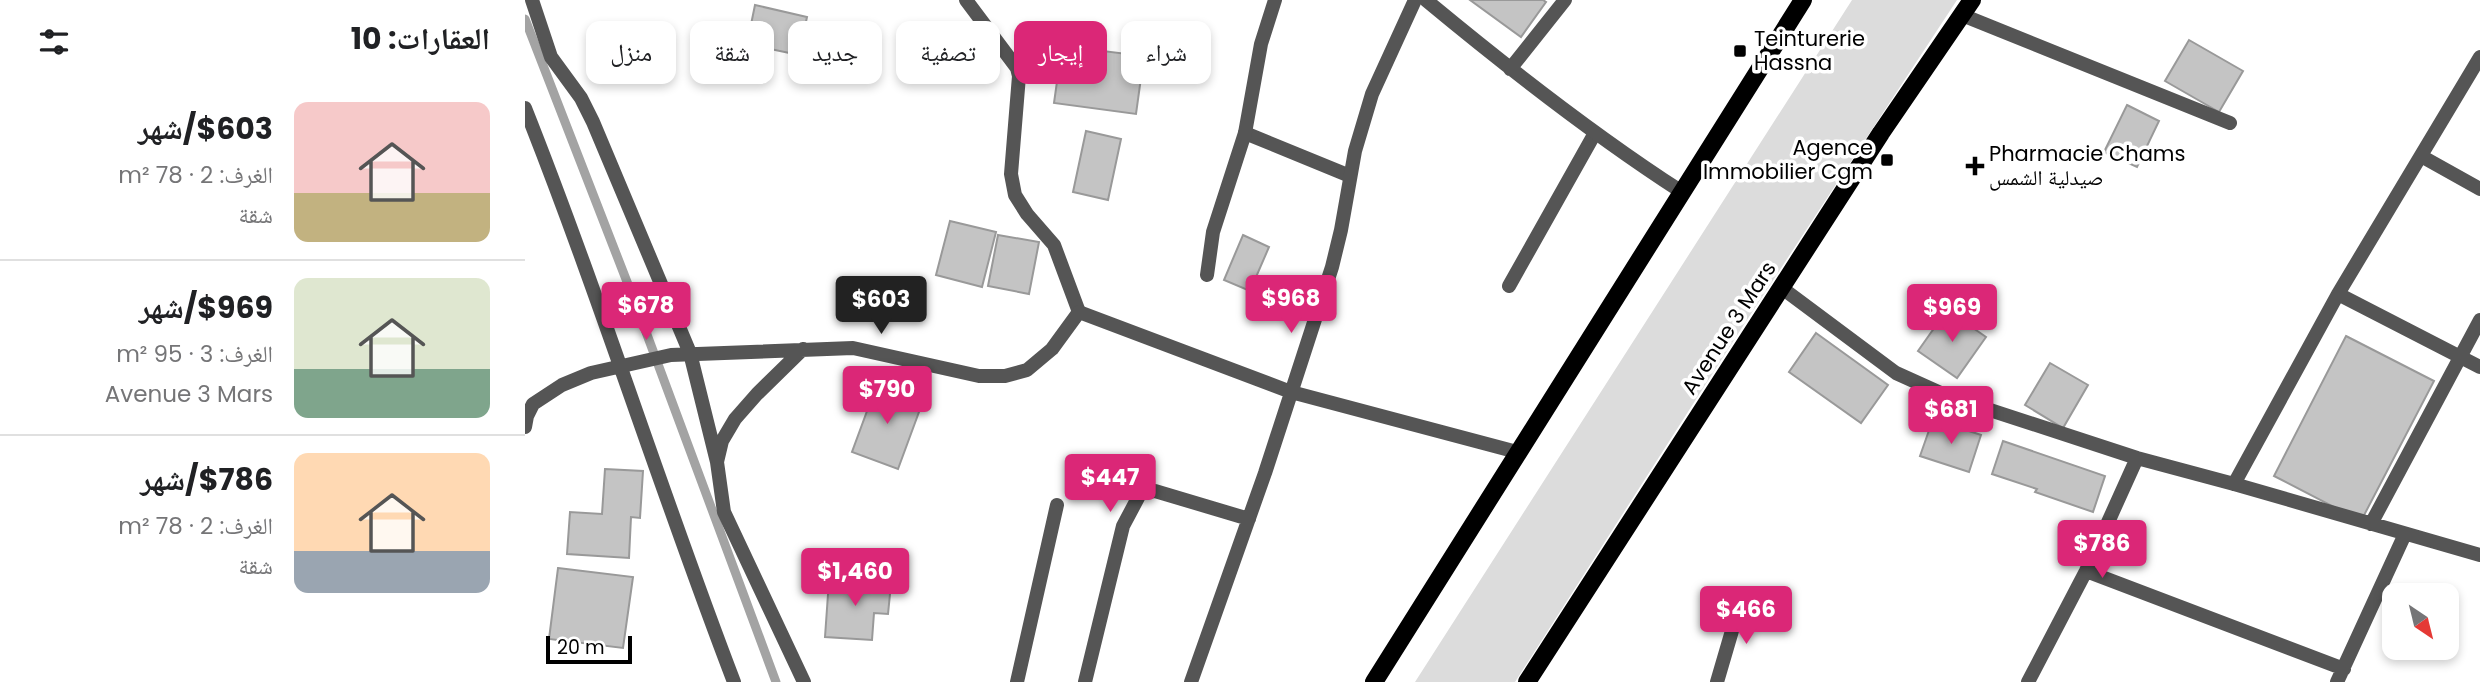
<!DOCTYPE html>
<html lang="ar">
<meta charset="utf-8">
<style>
body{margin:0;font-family:Poppins,"Noto Naskh Arabic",sans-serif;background:#f2f2f2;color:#202124;direction:rtl;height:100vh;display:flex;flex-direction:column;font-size:26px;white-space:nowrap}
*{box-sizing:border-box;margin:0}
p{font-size:23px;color:#757577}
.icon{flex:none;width:38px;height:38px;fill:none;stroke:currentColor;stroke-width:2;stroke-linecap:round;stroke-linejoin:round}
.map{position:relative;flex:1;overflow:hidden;direction:ltr}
.drawer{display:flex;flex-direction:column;background:#fff;width:525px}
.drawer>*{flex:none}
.top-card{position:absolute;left:21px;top:21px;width:665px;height:63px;direction:rtl;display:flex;gap:14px}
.needle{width:46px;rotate:145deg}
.tools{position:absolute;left:1857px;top:583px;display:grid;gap:14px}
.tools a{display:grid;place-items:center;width:77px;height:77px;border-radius:14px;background:#fff;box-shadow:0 4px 10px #0003;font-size:35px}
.scale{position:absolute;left:21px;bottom:18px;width:86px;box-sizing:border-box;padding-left:7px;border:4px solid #000;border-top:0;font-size:19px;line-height:24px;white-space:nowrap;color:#000;-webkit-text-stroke:5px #fff;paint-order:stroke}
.price{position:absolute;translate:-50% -60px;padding:0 16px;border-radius:7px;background:#db2777;color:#fff;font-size:23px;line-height:46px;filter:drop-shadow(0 2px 4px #0008)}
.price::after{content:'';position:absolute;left:50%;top:42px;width:21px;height:16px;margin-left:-10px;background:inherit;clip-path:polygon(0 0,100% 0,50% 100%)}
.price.current{background:#222;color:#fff}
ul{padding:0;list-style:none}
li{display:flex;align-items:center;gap:21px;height:175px;padding:0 35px}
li+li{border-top:2px solid #e0e0e0}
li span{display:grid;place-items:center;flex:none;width:196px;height:140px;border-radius:14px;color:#555}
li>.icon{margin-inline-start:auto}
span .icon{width:84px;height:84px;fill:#fffc;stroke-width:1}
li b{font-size:30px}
h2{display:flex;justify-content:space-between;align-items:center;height:84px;padding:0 35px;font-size:30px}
.tag{padding:0 24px;border-radius:14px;background:#fff;box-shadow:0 4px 10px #0003;font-size:24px;line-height:63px}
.tag.current{background:#db2777;color:#fff}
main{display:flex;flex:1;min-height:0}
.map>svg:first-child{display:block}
.green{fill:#dcdcdc}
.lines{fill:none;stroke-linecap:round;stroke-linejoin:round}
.stream{stroke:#a3a3a3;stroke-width:9}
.building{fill:#c4c4c4;stroke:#999;stroke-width:2}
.lane{stroke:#555;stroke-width:14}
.street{stroke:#555;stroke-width:14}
.primary{stroke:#000;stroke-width:18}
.poi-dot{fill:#000;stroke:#fff;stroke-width:2.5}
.labels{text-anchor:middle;stroke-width:7;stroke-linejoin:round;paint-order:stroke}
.poi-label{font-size:21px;fill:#000;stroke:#fff;text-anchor:start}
.street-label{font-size:21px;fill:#000;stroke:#fff}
</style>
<main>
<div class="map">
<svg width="1955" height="682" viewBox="0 0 1955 682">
<rect width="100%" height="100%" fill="#fff"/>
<path class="green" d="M1327 0H1432L1218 326 990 682H890Z"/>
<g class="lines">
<path class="stream" d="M0 19 111 305 251 682"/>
</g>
<path class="building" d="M945 0H1018L1021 2 996 37Z
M230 5 282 17 274 55 222 44Z
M1664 40 1718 71 1694 112 1640 81Z
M537 46 619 56 611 114 529 103Z
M1602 105 1634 121 1612 167 1579 152Z
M561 131 596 139 583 200 548 192Z
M425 221 471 232 457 287 411 275Z
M473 235 514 242 504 294 463 286Z
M718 235 744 247 725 291 699 280Z
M1422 310 1461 337 1432 378 1393 351Z
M1291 333 1363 385 1336 423 1264 372Z
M1821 336 1909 381 1836 521 1749 476Z
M1525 363 1563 385 1538 428 1500 405Z
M352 384 398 401 373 469 327 452Z
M1408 419 1456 435 1444 472 1395 456Z
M1478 441 1580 476 1568 512 1510 492 1512 489 1467 474Z
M80 469 118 471 115 518 106 517 104 558 42 554 45 512 77 514Z
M33 568 108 577 98 648 24 639Z
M304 580 366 584 363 614 349 613 347 640 300 637Z"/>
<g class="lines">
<path class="lane" d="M441 0 492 68 494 76 486 174 490 195 502 214 529 245 554 312
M720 133 825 176
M984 286 1070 133"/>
<path class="street" d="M7 0 26 57 56 98 68 122 165 353 192 462
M901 0C983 68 1067 134 1157 192
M1437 15 1705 123
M985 69 1040 0
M0 108C75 297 136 492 209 682
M1896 156 1955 189
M682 275 688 232 720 133 736 44 750 0
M1257 288 1371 373 1422 396 1612 458 1709 484 1955 555
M1813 294 1955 367
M278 349 232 394 210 419 197 441 192 462 199 512 279 682
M0 427 2 416 8 404 37 385 66 373 146 355 328 348 454 376H480L502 370 527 349 554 312 766 392 992 452
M1709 484 1813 294 1955 57
M1846 524 1955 320
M1561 571 1819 669
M492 682 532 505
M560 682 598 526 615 494 630 491 724 519
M666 682 740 473 807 267 816 230 830 151 847 94 890 0
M1192 682 1216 600
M1503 682 1561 571 1612 458
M1812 682 1880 534"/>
<path class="primary" d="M849 682 1278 0
M1002 682 1356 133 1447 0"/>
</g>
<g class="poi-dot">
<rect x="1208" y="44" width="14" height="14" rx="3.5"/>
<rect x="1355" y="153" width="14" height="14" rx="3.5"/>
<path d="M1446.5 155.5h7v7h7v7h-7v7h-7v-7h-7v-7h7z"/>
</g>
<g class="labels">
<g class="poi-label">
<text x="1229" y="46">Teinturerie<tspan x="1229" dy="24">Hassna</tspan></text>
<text x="1348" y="155" text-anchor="end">Agence<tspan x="1348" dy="24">Immobilier Cgm</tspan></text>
<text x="1464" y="161">Pharmacie Chams<tspan x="1464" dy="24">صيدلية الشمس</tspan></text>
</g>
<g class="street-label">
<text transform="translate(1204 328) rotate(-57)" y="7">Avenue 3 Mars</text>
</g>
</g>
</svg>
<div class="tools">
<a><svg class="needle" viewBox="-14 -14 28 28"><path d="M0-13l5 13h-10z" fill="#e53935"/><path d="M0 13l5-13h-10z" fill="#757577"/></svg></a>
</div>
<div class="scale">20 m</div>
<b class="price" style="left:766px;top:335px">$968</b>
<b class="price current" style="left:356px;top:336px">$603</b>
<b class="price" style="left:121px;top:342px">$678</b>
<b class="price" style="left:1427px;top:344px">$969</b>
<b class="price" style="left:362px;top:426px">$790</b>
<b class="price" style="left:1426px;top:446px">$681</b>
<b class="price" style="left:585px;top:514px">$447</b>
<b class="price" style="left:1577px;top:580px">$786</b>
<b class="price" style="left:330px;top:608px">$1,460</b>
<b class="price" style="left:1221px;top:646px">$466</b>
<div class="top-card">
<a class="tag">شراء</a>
<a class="tag current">إيجار</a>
<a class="tag">تصفية</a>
<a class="tag">جديد</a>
<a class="tag">شقة</a>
<a class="tag">منزل</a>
</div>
</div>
<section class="drawer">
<h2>العقارات: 10<svg class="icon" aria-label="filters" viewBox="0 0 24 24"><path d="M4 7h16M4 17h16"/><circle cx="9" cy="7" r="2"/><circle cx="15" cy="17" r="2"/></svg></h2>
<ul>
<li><span style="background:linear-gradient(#f6c9c9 65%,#c2b280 0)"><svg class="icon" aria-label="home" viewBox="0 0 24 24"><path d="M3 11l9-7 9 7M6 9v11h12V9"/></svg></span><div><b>$603/شهر</b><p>الغرف: 2 · 78 m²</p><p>شقة</p></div></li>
<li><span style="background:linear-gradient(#dfe7d0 65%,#7fa58c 0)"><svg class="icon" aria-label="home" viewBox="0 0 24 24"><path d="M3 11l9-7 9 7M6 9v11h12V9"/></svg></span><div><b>$969/شهر</b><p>الغرف: 3 · 95 m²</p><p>Avenue 3 Mars</p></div></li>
<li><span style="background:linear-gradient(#ffd9b3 70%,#9aa5b1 0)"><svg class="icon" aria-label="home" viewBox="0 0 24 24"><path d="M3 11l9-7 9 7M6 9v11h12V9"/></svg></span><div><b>$786/شهر</b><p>الغرف: 2 · 78 m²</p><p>شقة</p></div></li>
</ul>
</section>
</main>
